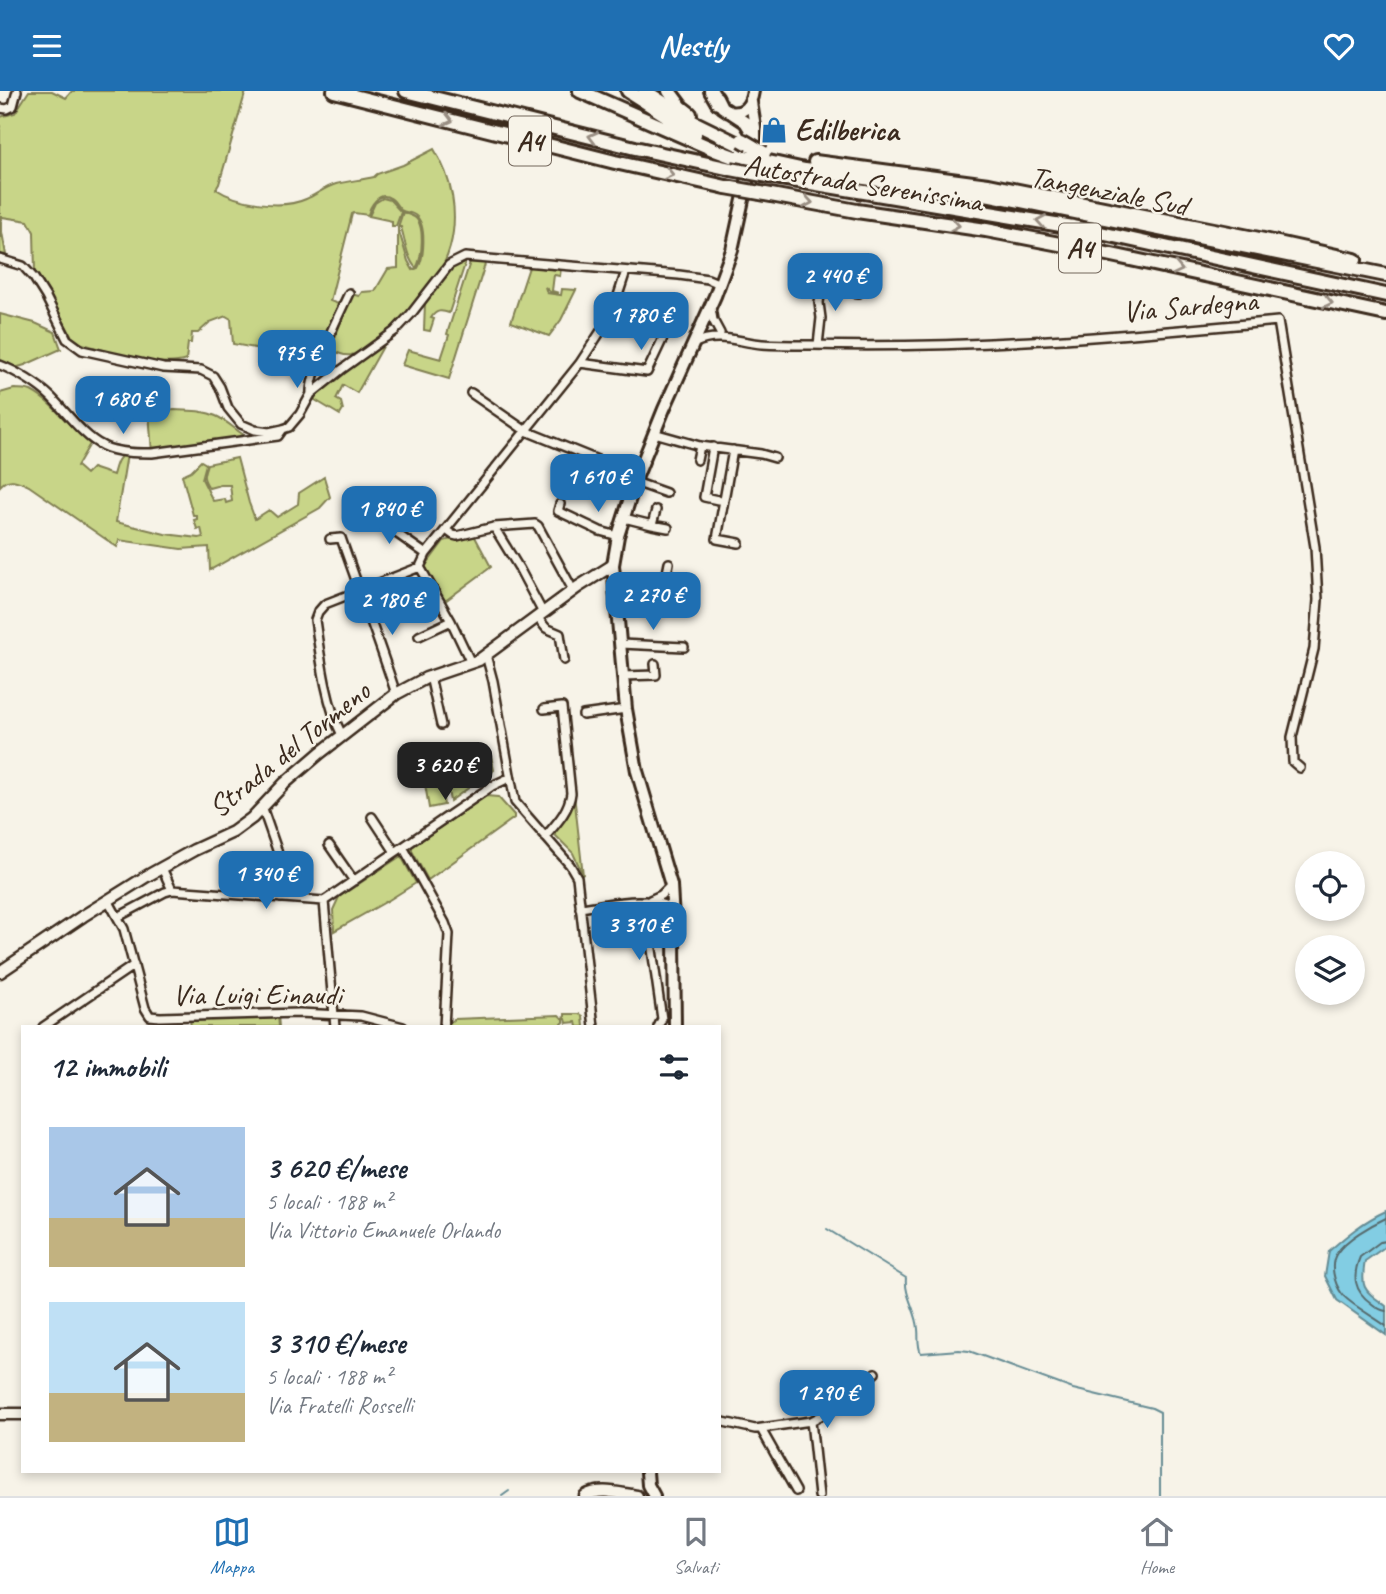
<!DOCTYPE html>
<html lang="it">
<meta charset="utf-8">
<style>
body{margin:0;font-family:Caveat,sans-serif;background:#f6f6f7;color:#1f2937;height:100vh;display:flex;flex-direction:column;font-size:26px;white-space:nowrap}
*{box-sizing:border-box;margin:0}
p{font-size:23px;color:#747a83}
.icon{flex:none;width:38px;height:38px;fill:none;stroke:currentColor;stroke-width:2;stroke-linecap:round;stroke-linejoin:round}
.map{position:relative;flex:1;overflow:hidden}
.side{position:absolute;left:21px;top:934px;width:700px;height:448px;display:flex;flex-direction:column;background:#fff;border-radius:0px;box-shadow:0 4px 10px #0003}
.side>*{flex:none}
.fabs{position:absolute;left:1295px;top:760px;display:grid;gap:14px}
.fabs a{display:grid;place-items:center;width:70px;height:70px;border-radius:50%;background:#fff;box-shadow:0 4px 10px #0003;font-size:35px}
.price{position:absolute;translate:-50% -60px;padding:0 16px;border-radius:14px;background:#1f6fb2;color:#fff;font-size:23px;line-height:46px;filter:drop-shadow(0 2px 4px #0008)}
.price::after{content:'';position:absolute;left:50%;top:42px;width:21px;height:16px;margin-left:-10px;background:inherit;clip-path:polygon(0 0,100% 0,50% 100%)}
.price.on{background:#222;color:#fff}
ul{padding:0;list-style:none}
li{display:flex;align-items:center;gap:21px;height:175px;padding:0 28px}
li span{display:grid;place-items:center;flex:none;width:196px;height:140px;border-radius:0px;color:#555}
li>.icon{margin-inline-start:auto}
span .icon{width:84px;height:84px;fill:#fffc;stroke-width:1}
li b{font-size:30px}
h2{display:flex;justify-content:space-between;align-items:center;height:84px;padding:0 28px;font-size:30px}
header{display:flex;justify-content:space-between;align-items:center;height:91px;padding:0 28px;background:#1f6fb2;color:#fff;font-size:32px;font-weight:800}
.tabs{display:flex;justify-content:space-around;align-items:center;height:98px;border-top:2px solid #e0e1e3;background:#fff;font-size:19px;color:#747a83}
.tabs a{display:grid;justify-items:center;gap:4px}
.tabs .on{color:#1f6fb2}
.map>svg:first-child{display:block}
.green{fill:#c8d588;stroke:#828053;stroke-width:2}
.water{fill:#82cde3;stroke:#668c94;stroke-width:2}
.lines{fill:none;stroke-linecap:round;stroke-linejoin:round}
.shore{stroke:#576b6d;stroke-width:2}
.stream{stroke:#668c94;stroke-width:2}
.street-casing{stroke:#3b2a1e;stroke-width:12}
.secondary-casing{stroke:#3b2a1e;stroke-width:15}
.primary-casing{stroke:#3b2a1e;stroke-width:16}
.highway-casing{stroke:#3b2a1e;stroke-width:18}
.street{stroke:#f7f3e8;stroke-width:7}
.secondary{stroke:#f7f3e8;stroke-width:10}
.primary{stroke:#f7f3e8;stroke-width:10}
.highway{stroke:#f7f3e8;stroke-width:12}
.highway-bridge-casing{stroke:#3b2a1e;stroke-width:18;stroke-linecap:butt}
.highway-bridge{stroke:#f7f3e8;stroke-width:12}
.oneway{stroke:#998e83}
.labels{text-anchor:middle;stroke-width:5;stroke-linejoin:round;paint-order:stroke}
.shield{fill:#f7f3e8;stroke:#73665b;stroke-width:2}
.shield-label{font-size:28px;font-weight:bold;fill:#3b2a1e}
.poi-label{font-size:30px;font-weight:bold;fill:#3b2a1e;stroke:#f7f3e8;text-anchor:start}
.street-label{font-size:30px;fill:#3b2a1e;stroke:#f7f3e8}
</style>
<header><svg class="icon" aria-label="menu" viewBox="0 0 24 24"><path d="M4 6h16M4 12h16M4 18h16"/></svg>Nestly<svg class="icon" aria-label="heart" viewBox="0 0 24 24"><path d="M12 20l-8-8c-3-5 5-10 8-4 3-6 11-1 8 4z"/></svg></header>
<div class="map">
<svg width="1386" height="1405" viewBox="0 0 1386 1405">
<rect width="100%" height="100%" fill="#f7f3e8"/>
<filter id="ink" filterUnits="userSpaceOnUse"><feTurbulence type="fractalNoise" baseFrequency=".0143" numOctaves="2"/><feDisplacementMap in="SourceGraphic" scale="14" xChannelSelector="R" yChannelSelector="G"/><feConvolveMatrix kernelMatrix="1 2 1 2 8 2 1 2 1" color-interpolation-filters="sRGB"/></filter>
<g filter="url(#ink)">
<path class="green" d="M29 0H52L66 7 72 0H248L245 3 219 93 216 98C237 112 282 119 306 108 316 104 325 96 336 93 348 90 361 89 374 86L377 83 403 74 434 58C452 87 459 122 450 156 440 194 398 236 365 256 361 259 356 263 351 264 343 265 338 262 331 258L351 203 359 205 362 201 375 200 388 178 398 177V137L408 170 413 179 418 177C424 167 427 134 416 125 412 121 406 122 401 119 397 116 395 109 390 107 379 100 370 115 368 124L354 122 352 123 330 210 338 213 345 200 348 201 315 268 233 253 231 228 226 225 210 231 198 242H192L191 252H188L186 269C158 279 104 258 75 251L49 204 35 181 34 141 28 130 2 126 1 135 6 164 0 163V26L15 22Z
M383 107 390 109 401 121 396 135H392V130L369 125 375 112Z
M403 121C404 122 413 125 414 126 426 133 422 168 416 177 407 168 405 149 401 136H398Z
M471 168 486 170 449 288 402 274 408 259 441 268 449 244 447 243Z
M464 169 465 173 449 222C441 219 436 219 431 227L434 228 430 240 424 239 425 211 448 180Z
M530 173 561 176 560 185 554 184 552 200 559 202 550 201 545 196 547 202 561 204 562 198 576 199 561 229 549 245 511 231Z
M0 223 35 232 55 241 61 258 25 274 11 278 0 274Z
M385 252 357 302 343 294 336 308 341 311 343 319 340 324 315 309V306L344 279Z
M14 298C19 298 26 298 31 300 54 312 70 337 90 353L77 375 86 383 92 377 113 384C116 374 117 365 127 363L116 431 165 443 199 447 203 446 201 437 197 438 194 429 197 428V424H193L182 384 191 380 201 370 206 373 202 388 213 410 225 408 226 412 232 410 230 394H220L209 397C202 386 203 385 207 373L237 367 249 412 255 428 269 419 277 426 298 413 299 402 324 386 330 406 320 417 210 479 209 456 181 458 119 449 117 456 29 395C18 390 9 385 0 395V302Z
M175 319C189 320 204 319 216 325 229 331 238 342 251 348L152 362 149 321Z
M473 442 491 476 445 510 443 507 438 506 424 477 444 450Z
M490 660 494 679 450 710 442 670Z
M439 684 444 714 429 717 424 687Z
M574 703 583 784 573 762 553 742 571 717Z
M486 705 498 706 514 724V727L428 789 412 760V756Z
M401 765 416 792 389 809 334 840 333 819 339 806Z
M565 923H580L583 925 584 936H577L576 931 567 932 566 928H564V931L559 936H448V933L454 928 559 924 562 927 565 926Z
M278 924 279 936H191L190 929Z"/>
<path class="water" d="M1386 1120V1155L1365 1170C1360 1198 1364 1199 1386 1215V1244L1337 1209 1325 1185 1329 1160C1347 1144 1364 1130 1386 1120Z"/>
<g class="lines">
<path class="shore" d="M1386 1127C1371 1134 1346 1148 1337 1162 1329 1173 1334 1192 1342 1203 1348 1212 1376 1227 1386 1235
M1386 1150 1380 1151 1360 1166C1352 1185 1354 1200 1371 1212 1376 1216 1379 1219 1386 1220"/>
<path class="stream" d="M827 1138 906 1187C904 1205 917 1220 918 1238 919 1247 917 1254 921 1262L959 1259 969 1260 1073 1298 1152 1317 1160 1321V1405
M502 1405 509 1400"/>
<g class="street-casing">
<path id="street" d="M0 17 7 18 13 15 17 0
M0 168 23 175 34 187 46 206 67 248 82 259 163 277 201 279 213 285 220 296 228 317 241 333 255 339 269 341 283 338 289 336 300 323 311 303 341 279 395 240 411 223 449 174 465 166 679 184 708 188 720 193
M711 217 713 229 720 242
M695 252C718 241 738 251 762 253 778 254 794 254 810 254 967 258 1122 245 1278 230L1315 456 1318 509 1314 558 1292 646 1293 671 1300 677
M818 254 821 227 819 212 821 197 859 202
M580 272 647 281 672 228 612 223
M0 274C16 280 39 294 51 306 66 321 84 346 103 355 116 362 138 362 152 362L278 345 283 338
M471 302 526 340 637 385
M311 303C309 283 340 222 349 202
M654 342 700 355 761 363 775 367
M713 356 704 406 718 409
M733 359 717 448 739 452
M697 369 700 355
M635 391 666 402
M560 413 558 420 600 440 618 445
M369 423 426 463
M624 427 652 434 668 437
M652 434 656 419
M494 436 519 477 543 522
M446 439 453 444 457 445 494 436 535 433 538 435 573 499
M330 448 341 447C359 499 379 550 396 603
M616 505 669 514
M661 512 669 472
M537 526 546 537 560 543 564 569
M419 545 451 530
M621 553 684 556
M486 564 493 590 515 711 570 774 577 786 594 936
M471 572 451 530 420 476 426 463 580 272 612 223 626 180
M430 585 441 634
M623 585 656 584 655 573
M544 618 562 616 571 702C569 720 556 733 545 746
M583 624 626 618
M342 644C326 614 320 563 315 529L318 521 325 513 420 476
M262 716 277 759 281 778 280 807
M372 726 395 761
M329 754 354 790
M403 756 445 832 449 843 444 936
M162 777 172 799
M108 809 124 838 145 917 150 925 160 926 299 922 361 925 403 936
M650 809 661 804 671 794
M324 810 492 695 509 687
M645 810 662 928 658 936
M580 817C606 814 652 802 673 819
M118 826 165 801 172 799 324 810 335 936
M43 936 134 874
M719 1330 755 1338 811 1330 830 1320 875 1282
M811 1330 819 1405
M761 1338 796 1400"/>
</g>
<g class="secondary-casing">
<path id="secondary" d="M0 881 83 825 147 785 194 759 233 741 252 727 285 692 320 662 396 603 426 587 479 569 578 496 613 474
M0 1323H23
M585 1405C600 1396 621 1403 637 1405"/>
</g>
<g class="primary-casing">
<path id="primary" d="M717 6 722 16 745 31 753 44
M729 21C744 24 751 14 753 0
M675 936 674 848 671 794 637 680 626 618 613 474 618 445 637 385 664 318 715 205 732 159 755 54V36L751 11
M647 1381 648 1394 654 1405"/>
</g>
<g class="highway-casing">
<path id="highway" d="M334 0 615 71 726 96
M406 0 635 57 731 78
M580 0 715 59 734 66H746
M628 0 695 43
M645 0 695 32 744 56
M669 0 681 16 690 23
M711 0 718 12
M764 70 805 79 991 104 1386 184
M815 71 988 94 1264 149 1355 169
M763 84 1073 136 1386 204
M760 102 857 120 986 139 1070 155 1386 223"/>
</g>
<use href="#street" class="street"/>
<use href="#secondary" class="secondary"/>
<use href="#primary" class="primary"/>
<use href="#highway" class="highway"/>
<g class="highway-bridge-casing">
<path id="highway-bridge" d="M742 49 764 62
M746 66 764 70
M731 78 763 84
M726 96 760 102"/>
</g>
<use href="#highway-bridge" class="highway-bridge"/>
</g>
<defs><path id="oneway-chevron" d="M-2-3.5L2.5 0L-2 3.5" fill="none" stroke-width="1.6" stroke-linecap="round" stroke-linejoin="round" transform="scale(1.75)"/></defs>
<g class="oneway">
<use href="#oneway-chevron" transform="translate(448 29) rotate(14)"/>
<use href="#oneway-chevron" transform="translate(593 46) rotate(-166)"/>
<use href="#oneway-chevron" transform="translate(669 83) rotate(13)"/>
<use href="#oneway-chevron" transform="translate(808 111) rotate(10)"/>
<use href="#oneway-chevron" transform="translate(1041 130) rotate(-170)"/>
<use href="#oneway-chevron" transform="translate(955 134) rotate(9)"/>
<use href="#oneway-chevron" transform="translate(1178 178) rotate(12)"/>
<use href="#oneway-chevron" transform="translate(1328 211) rotate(12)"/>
</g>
</g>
<defs>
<g id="shop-bare" transform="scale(2.1)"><path d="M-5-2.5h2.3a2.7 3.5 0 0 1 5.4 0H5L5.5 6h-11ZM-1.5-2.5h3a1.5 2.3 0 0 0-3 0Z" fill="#1f6fb2" stroke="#f7f3e8" stroke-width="2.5" paint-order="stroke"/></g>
</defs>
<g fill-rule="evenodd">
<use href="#shop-bare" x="774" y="39"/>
</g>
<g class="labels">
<g class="shield">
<rect x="509" y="25.5" width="42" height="49" rx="5"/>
<rect x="1059" y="132.5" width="42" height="49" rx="5"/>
</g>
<g class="shield-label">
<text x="530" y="60">A4</text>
<text x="1080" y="167">A4</text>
</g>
<g class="poi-label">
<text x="795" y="49">Edilberica</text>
</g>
<g class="street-label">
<text transform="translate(863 92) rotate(9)" y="10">Autostrada Serenissima</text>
<text transform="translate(1109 100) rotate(11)" y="10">Tangenziale Sud</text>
<text transform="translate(1190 215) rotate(-5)" y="10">Via Sardegna</text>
<text transform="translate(289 658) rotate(-39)" y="10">Strada del Tormeno</text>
<text x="257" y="913">Via Luigi Einaudi</text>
</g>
</g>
</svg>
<div class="fabs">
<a><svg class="icon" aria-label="locate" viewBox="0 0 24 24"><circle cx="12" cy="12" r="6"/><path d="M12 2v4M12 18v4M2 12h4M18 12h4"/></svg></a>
<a><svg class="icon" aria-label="layers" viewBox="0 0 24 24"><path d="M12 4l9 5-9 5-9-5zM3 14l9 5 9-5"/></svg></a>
</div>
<b class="price" style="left:835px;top:222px">2 440 €</b>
<b class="price" style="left:641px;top:261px">1 780 €</b>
<b class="price" style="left:297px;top:299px">975 €</b>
<b class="price" style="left:123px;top:345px">1 680 €</b>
<b class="price" style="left:598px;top:423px">1 610 €</b>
<b class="price" style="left:389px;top:455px">1 840 €</b>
<b class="price" style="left:653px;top:541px">2 270 €</b>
<b class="price" style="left:392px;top:546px">2 180 €</b>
<b class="price on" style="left:445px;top:711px">3 620 €</b>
<b class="price" style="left:266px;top:820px">1 340 €</b>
<b class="price" style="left:639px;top:871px">3 310 €</b>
<b class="price" style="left:827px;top:1339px">1 290 €</b>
<section class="side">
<h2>12 immobili<svg class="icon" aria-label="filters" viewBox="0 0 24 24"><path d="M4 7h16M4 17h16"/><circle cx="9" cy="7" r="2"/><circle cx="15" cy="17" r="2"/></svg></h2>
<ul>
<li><span style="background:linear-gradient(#a9c7e8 65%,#c2b280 0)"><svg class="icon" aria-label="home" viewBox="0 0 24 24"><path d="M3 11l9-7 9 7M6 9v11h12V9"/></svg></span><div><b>3 620 €/mese</b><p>5 locali · 188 m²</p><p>Via Vittorio Emanuele Orlando</p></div></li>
<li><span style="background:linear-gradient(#bfe0f5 65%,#c2b280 0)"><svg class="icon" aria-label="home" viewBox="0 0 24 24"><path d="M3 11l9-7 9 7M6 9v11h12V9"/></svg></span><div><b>3 310 €/mese</b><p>5 locali · 188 m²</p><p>Via Fratelli Rosselli</p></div></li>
</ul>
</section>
</div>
<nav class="tabs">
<a class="on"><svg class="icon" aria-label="map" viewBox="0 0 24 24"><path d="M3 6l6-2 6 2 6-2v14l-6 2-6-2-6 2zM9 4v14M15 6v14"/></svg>Mappa</a>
<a><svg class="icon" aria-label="saved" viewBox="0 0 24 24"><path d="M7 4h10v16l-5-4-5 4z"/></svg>Salvati</a>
<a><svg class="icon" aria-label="home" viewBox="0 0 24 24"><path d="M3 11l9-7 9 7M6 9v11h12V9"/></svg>Home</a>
</nav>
